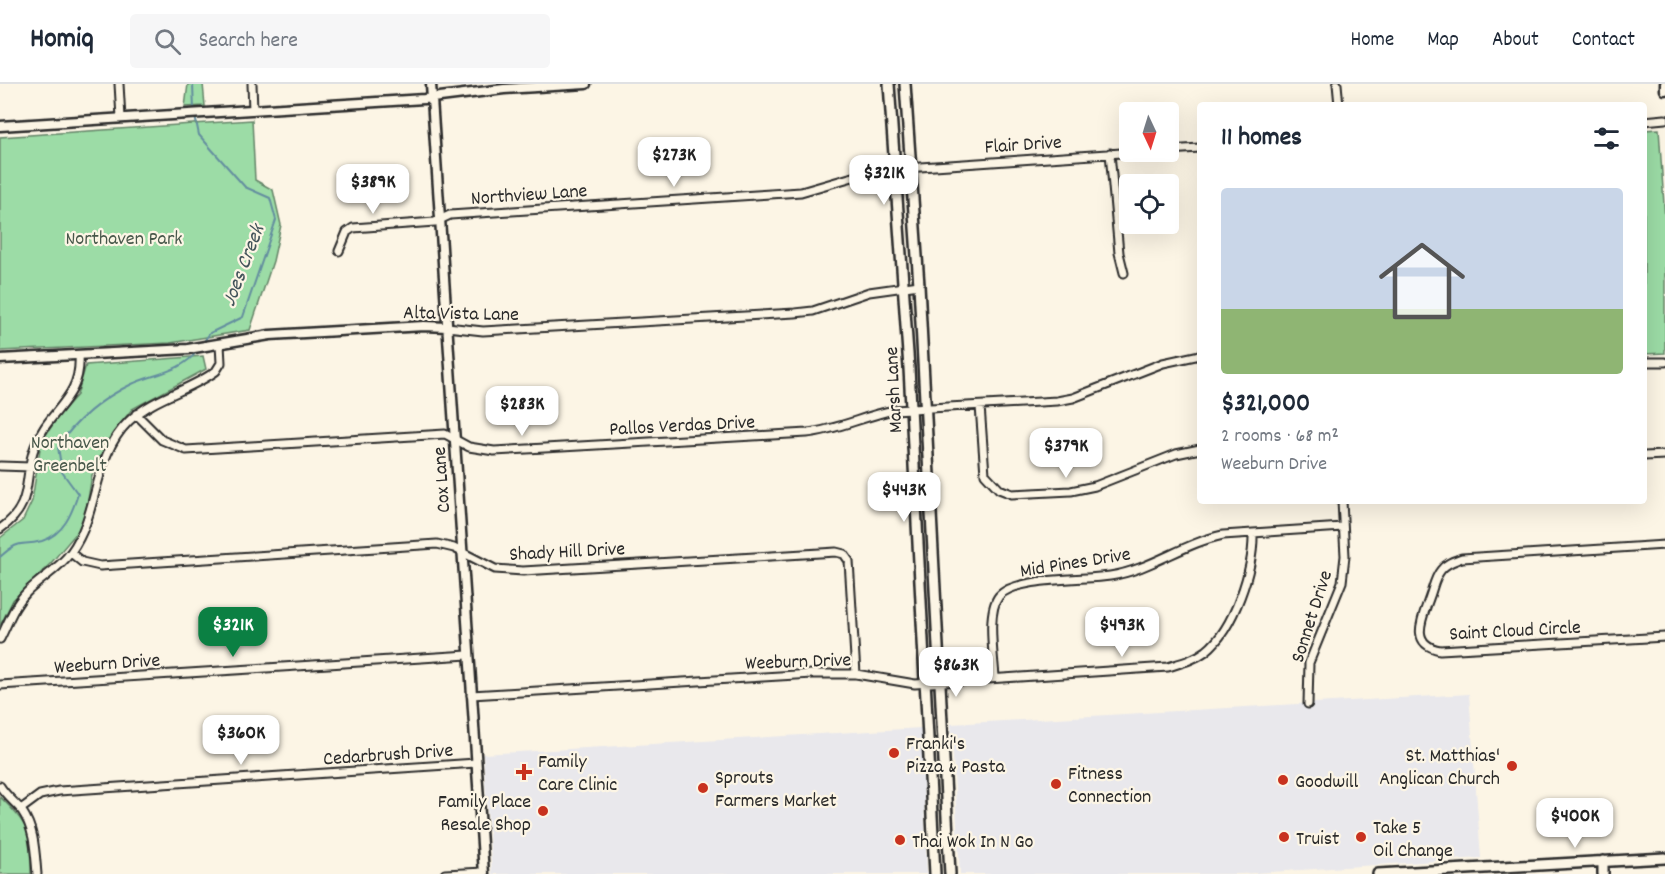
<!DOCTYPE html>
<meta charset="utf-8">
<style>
body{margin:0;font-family:Dekko,sans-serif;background:#f6f6f7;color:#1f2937;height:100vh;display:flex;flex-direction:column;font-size:22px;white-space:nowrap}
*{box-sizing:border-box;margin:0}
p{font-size:20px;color:#747a83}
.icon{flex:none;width:33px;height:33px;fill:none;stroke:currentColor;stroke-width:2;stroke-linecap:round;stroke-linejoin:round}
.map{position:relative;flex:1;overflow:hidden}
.panel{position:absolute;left:1197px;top:18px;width:450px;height:402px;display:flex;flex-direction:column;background:#fff;border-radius:6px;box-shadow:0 6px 24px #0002}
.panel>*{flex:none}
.needle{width:39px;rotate:176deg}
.fabs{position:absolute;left:1119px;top:18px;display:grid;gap:12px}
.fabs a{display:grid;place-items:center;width:60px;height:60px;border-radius:6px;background:#fff;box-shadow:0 6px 24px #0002;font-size:30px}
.price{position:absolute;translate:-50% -51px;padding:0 14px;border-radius:12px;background:#fff;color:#222;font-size:20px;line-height:39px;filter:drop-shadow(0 2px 3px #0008)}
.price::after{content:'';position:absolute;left:50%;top:36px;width:18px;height:14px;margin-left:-9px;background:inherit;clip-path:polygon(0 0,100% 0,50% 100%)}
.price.on{background:#0b8043;color:#fff}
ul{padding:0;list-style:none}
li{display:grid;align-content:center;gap:12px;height:318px;padding:0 24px}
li+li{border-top:2px solid #e0e1e3}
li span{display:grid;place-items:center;height:186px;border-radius:6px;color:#555}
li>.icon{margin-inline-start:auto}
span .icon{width:108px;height:108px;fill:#fffc;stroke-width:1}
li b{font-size:26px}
h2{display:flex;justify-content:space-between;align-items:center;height:72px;padding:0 24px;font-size:26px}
header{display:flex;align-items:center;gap:36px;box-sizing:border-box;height:84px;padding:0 30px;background:#fff;border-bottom:2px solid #e0e1e3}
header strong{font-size:28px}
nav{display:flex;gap:33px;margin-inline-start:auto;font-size:21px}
.search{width:420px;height:54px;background:#f6f6f7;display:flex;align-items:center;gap:15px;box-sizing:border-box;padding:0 21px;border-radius:6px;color:#747a83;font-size:22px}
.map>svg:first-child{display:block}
.built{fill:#e9e8ec}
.green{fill:#9cdca6;stroke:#648468;stroke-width:1.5}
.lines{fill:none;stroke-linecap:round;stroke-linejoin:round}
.stream{stroke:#648e9f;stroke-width:2}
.minor-casing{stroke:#2b2b2b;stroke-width:11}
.tertiary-casing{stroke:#2b2b2b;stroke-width:13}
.secondary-casing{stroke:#2b2b2b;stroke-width:14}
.minor{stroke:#fcf5e5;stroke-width:7}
.tertiary{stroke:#fcf5e5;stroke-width:8}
.secondary{stroke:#fcf5e5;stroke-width:9}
.poi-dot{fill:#c8321e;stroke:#fcf5e5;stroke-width:2}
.labels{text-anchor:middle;stroke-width:4.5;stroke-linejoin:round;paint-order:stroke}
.street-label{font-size:20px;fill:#2b2b2b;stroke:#fcf5e5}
.park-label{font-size:20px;fill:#47574a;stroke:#fcf5e5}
.poi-label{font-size:20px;fill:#2b2b2b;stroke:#fcf5e5;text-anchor:start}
.water-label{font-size:21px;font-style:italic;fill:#43545b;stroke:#fcf5e5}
</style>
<header>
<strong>Homiq</strong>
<div class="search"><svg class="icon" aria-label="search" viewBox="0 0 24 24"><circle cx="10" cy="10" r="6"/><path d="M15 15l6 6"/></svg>Search here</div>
<nav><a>Home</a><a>Map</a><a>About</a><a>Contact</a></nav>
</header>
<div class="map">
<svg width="1665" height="790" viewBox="0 0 1665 790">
<rect width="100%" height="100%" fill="#fcf5e5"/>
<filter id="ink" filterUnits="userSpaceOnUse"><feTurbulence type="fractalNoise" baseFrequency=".0167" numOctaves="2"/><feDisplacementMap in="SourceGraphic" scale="12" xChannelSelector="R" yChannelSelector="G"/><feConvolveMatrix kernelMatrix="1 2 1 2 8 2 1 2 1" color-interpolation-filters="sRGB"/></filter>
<g filter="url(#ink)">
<path class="built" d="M1469 610 1481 774 1240 790H960L951 640Z
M921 644 927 790H492L483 670Z"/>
<path class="green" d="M188 0H203L205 22 185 23Z
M252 36 255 96 273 106 281 141 273 177 250 246 170 259 0 267V53Z
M1659 45 1665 136V269L1644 270V46Z
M203 272 206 285 132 325 108 356 92 391 84 440 51 479 13 516 0 542V454L23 436 32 417 41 358 60 330 77 311 86 281Z
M0 713C31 742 30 749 31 790H0Z"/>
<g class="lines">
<path class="stream" d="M193 0 194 26
M195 32 199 51 245 103 270 114 276 136 243 233 210 249 202 260
M0 473C21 454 19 463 42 457 64 450 72 429 78 410L62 388 58 363C74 337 104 313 132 300 154 290 183 287 197 267"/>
<g class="minor-casing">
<path id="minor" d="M119 0 121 34
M252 0 253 26
M1337 0 1339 21
M1644 37 1665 35
M1168 66 1200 64
M1110 69 1119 169 1124 189
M339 167 347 148 353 144 435 138 450 131 801 108 877 86 1136 68
M447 243 483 247 795 229 813 227 869 208 919 201
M1644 278H1665
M980 322 985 390 999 405 1012 410 1071 407 1095 402 1176 370 1200 365
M136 330 162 356 186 366 445 350 469 363 494 367 807 349C837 346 864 332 894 326L1057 317 1073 314 1163 279 1200 271
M1644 372 1665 371
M0 382 31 383
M0 445C36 420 22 394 35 362 48 326 82 315 79 272
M1665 461 1462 474C1454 477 1446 479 1441 486 1435 493 1433 504 1430 512 1423 533 1408 560 1440 566L1665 553
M71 469 82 478 100 482 437 460 454 464 495 485 523 487 836 468 844 470 849 477 856 590
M0 555C8 539 14 521 27 508 41 494 59 485 71 468 100 428 92 373 129 337 154 313 189 307 216 287L221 279 220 260
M995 594C994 573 986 528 999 512 1015 493 1085 496 1110 492 1150 486 1184 459 1223 451L1343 443
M0 601 468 571
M471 611 812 590H856L915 600 1168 583C1181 579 1194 576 1206 567 1234 545 1254 484 1253 449
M1308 620 1309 579 1342 498 1345 472 1342 417
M0 702C6 712 15 718 22 727 35 746 35 768 37 790
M21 725 40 711 59 707 476 679
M445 790 484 788"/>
</g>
<g class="tertiary-casing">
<path id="tertiary" d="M431 0 484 790
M1665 0V6
M0 42 424 15 504 5 586 0
M0 275 188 265 270 251 424 242 447 243"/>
</g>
<g class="secondary-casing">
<path id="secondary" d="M889 0 909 284 935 790
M905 0 919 201 950 790
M1603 777V790
M1378 790 1665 774"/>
</g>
<use href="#minor" class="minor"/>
<use href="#tertiary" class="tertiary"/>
<use href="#secondary" class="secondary"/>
</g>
</g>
<g class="poi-dot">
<circle cx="894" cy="669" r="6"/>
<circle cx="1512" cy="682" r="6"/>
<path d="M521 679h6v6h6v6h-6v6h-6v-6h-6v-6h6z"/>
<circle cx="1283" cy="696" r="6"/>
<circle cx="1056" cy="700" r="6"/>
<circle cx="703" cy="704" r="6"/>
<circle cx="543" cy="727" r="6"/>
<circle cx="1284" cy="753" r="6"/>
<circle cx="1361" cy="753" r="6"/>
<circle cx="900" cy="756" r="6"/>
</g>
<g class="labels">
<g class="street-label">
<text transform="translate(1023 59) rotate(-4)" y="7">Flair Drive</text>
<text transform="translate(529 109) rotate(-4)" y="7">Northview Lane</text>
<text transform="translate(461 228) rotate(1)" y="7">Alta Vista Lane</text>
<text transform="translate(892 306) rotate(-93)" y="7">Marsh Lane</text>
<text transform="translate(682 340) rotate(-3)" y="7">Pallos Verdas Drive</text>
<text transform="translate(440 396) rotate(-94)" y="7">Cox Lane</text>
<text transform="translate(567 466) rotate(-3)" y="7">Shady Hill Drive</text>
<text transform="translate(1075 477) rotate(-9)" y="7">Mid Pines Drive</text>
<text transform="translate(1310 532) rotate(-72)" y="7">Sonnet Drive</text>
<text transform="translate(1515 545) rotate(-3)" y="7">Saint Cloud Circle</text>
<text transform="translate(798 576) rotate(-2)" y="7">Weeburn Drive</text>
<text transform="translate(107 578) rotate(-4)" y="7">Weeburn Drive</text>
<text transform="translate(388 669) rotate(-4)" y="7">Cedarbrush Drive</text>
</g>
<g class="park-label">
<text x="124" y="160">Northaven Park</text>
<text x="70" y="364">Northaven<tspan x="70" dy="23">Greenbelt</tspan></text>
</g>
<g class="poi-label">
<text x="906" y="665">Franki's<tspan x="906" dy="23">Pizza &amp; Pasta</tspan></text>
<text x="1500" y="677" text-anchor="end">St. Matthias'<tspan x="1500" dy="23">Anglican Church</tspan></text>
<text x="538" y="683">Family<tspan x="538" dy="23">Care Clinic</tspan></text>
<text x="1068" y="695">Fitness<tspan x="1068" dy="23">Connection</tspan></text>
<text x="715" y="699">Sprouts<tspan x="715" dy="23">Farmers Market</tspan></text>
<text x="1295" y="703">Goodwill</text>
<text x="531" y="723" text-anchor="end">Family Place<tspan x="531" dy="23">Resale Shop</tspan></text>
<text x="1373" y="749">Take 5<tspan x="1373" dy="23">Oil Change</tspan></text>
<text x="1296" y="760">Truist</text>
<text x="912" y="763">Thai Wok In N Go</text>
</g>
<g class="water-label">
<text transform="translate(242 181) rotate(-69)" y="7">Joes Creek</text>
</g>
</g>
</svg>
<div class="fabs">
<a><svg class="needle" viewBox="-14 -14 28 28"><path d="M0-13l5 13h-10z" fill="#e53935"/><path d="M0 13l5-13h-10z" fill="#747a83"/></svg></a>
<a><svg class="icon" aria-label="locate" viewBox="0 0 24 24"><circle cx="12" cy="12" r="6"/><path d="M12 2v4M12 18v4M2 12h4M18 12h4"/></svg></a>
</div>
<b class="price" style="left:674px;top:104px">$273K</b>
<b class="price" style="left:884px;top:122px">$321K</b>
<b class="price" style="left:373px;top:131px">$389K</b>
<b class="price" style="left:522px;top:353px">$283K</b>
<b class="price" style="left:1066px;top:395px">$379K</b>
<b class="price" style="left:904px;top:439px">$443K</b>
<b class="price on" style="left:233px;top:574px">$321K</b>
<b class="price" style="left:1122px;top:574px">$493K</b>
<b class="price" style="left:956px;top:614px">$863K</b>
<b class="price" style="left:241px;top:682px">$360K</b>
<b class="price" style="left:1575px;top:765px">$400K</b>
<section class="panel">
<h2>11 homes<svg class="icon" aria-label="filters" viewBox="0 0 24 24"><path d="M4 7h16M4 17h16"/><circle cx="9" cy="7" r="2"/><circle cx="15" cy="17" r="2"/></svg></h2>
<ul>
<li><span style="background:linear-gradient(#c9d6e8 65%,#8fb573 0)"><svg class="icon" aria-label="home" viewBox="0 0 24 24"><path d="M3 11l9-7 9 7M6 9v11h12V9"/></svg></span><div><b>$321,000</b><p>2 rooms · 68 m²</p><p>Weeburn Drive</p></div></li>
</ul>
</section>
</div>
